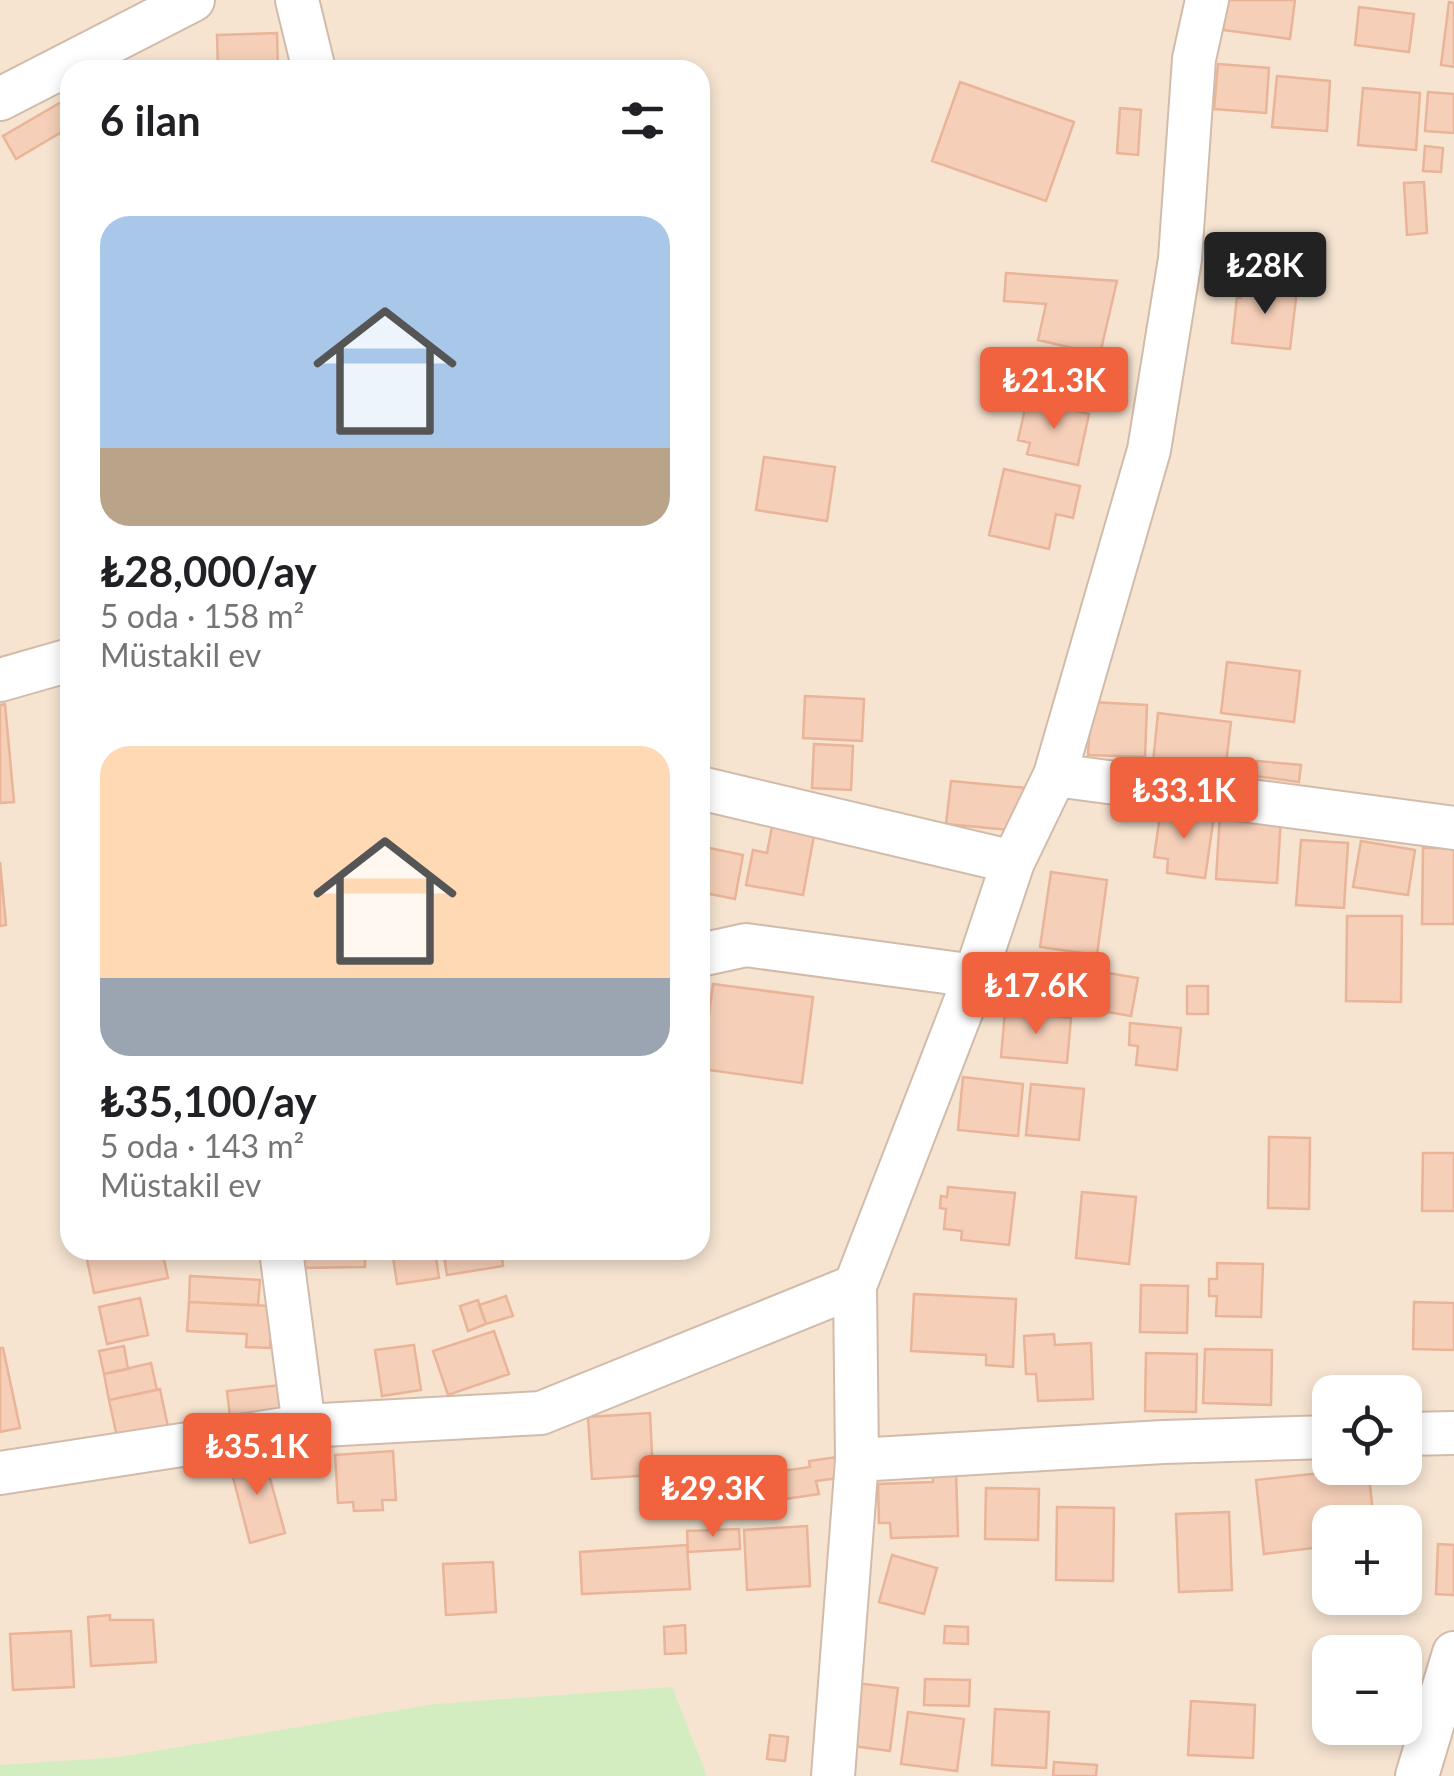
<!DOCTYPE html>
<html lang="tr">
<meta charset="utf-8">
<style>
body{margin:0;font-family:Lato,sans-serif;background:#f2f2f2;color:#202124;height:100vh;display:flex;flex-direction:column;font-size:38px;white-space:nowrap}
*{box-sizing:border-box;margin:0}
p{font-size:32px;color:#757577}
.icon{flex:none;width:55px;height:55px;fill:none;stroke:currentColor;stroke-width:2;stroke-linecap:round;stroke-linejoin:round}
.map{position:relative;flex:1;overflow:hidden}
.panel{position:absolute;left:60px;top:60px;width:650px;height:1200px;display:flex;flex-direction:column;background:#fff;border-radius:30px;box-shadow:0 5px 15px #0003}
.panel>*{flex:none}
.buttons{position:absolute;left:1312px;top:1375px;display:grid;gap:20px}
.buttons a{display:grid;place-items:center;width:110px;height:110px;border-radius:20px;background:#fff;box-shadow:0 5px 15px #0003;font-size:50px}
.price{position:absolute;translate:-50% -85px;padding:0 22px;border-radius:10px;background:#f1623f;color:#fff;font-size:32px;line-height:65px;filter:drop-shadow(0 2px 5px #0008)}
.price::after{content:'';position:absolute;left:50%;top:60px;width:30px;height:22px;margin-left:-15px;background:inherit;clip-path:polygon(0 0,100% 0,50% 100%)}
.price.on{background:#222;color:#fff}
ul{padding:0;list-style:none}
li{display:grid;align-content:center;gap:20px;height:530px;padding:0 40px}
li span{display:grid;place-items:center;height:310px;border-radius:30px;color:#555}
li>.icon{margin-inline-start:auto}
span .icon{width:180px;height:180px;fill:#fffc;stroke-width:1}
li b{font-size:42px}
h2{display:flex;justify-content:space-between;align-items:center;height:120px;padding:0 40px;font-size:42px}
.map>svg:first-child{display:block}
.residential{fill:#f6e4d1;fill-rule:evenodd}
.green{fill:#d3edc0}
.building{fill:#f5cfb8;stroke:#e9b497;stroke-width:2.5}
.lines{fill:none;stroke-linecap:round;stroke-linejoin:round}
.minor-casing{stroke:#d2bbab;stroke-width:46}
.minor{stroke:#fff;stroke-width:42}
</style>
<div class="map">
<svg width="1454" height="1776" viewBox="0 0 1454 1776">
<rect width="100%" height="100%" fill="#fef3e3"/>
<path class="residential" d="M0 0H1454V1776H0ZM70 70H700V1250H70ZM1330 1392H1405V1468H1330ZM1330 1522H1405V1598H1330ZM1330 1652H1405V1728H1330Z"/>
<path class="green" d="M672 1687 707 1776H0V1765L120 1757 435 1704Z"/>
<path class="building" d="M1227 0H1295L1290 39 1223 30Z
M1449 2 1454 3V67L1441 65Z
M1359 7 1414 14 1409 52 1355 45Z
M277 33 278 70H218L217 35Z
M1218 64 1269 68 1266 113 1214 109Z
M1277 76 1330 81 1327 131 1272 127Z
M960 82 1074 122 1046 201 932 161Z
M1363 88 1420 93 1416 150 1358 145Z
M1428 92 1454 94V133L1425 131Z
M70 97V127L16 159 3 136Z
M1120 108 1141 110 1138 155 1117 153Z
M1425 146 1443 148 1441 172 1423 171Z
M1424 182 1427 233 1407 235 1404 183Z
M1006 273 1117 281 1100 354 1038 340 1046 304 1004 301Z
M1243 284 1297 290 1290 349 1232 343 1237 297 1241 298Z
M1027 400 1089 414 1078 465 1027 454 1030 443 1018 440Z
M764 457 835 467 827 521 756 510Z
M1004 469 1080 486 1073 518 1056 514 1049 549 989 535Z
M1227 662 1300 671 1294 722 1221 713Z
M805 696 864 699 862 741 803 738Z
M1091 702 1147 705 1145 757 1088 755Z
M5 704 14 802 0 803V705Z
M1158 713 1231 722 1225 772 1153 763Z
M814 744 853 746 851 790 812 788Z
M1257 761 1301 765 1299 782 1255 776Z
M951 781 1027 788 1022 831 946 824Z
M1161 809 1214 816 1205 878 1167 873 1168 859 1154 857Z
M1220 814 1281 818 1277 883 1216 879Z
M774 816 816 825 803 895 746 885 753 850 767 853Z
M1301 840 1348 843 1344 908 1296 905Z
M1361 841 1415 850 1408 895 1353 887Z
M700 846 743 855 735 899 700 892Z
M1423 848H1454V924H1422Z
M0 862 6 925 0 926Z
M1051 872 1107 880 1097 955 1040 947Z
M1347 916H1402L1401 1002 1346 1001Z
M1073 967 1138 978 1131 1016 1073 1006 1076 988 1070 987Z
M713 984 813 997 802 1083 702 1069Z
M1187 986H1208V1014H1187Z
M1005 1011 1071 1018 1067 1063 1001 1057Z
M1130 1023 1181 1028 1177 1070 1136 1065 1138 1046 1129 1045Z
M963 1077 1023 1084 1018 1136 958 1130Z
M1031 1084 1084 1089 1079 1140 1026 1135Z
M1269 1137 1310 1138 1309 1209 1268 1208Z
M1423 1153H1454V1211H1422Z
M948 1187 1015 1193 1009 1245 961 1240 962 1231 944 1229 946 1209 940 1208 941 1196 947 1197Z
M1082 1192 1136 1197 1129 1264 1076 1258Z
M85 1250H162L168 1278 94 1293Z
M300 1250H365V1267L300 1268Z
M392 1250H435L439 1278 397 1284Z
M443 1250H501L503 1266 447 1275Z
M1217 1263 1263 1264 1261 1317 1216 1316 1217 1296H1209V1279H1217Z
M190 1276 260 1280 258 1305 189 1302Z
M1141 1285 1188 1286 1187 1333 1140 1332Z
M914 1294 1016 1299 1013 1367 986 1365V1355L911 1351Z
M506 1296 513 1316 486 1324 479 1305Z
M140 1298 148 1335 107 1344 99 1307Z
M478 1300 486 1324 468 1331 460 1306Z
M189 1302 272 1306 270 1348 246 1347 247 1334 187 1331Z
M1414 1302 1454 1303V1350L1413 1349Z
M494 1331 509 1374 448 1395 433 1351Z
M1054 1334 1055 1345 1091 1343 1093 1399 1038 1401 1036 1374H1026L1024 1336Z
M414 1345 421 1390 382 1396 375 1350Z
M124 1346 128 1369 104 1374 99 1351Z
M0 1348H3L20 1428 0 1432Z
M1205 1349 1272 1350 1271 1405 1203 1403Z
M1146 1353 1197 1354 1196 1412 1145 1411Z
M151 1363 157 1390 109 1400 104 1374Z
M291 1384 294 1417 231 1425 227 1391Z
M160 1389 168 1427 117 1437 109 1400Z
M650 1413 653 1475 592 1479 588 1417Z
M393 1451 396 1500H382L383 1510 354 1511 353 1502 338 1503 335 1455Z
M263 1453 285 1533 250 1543 229 1462Z
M866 1453 869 1474 816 1481 819 1494 779 1500 775 1472 810 1467 809 1461Z
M1368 1468 1374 1522H1330V1546L1264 1554 1256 1480Z
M956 1472 958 1536 891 1538 890 1523H879L878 1484 933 1482V1473Z
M986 1488 1039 1489 1038 1540 985 1539Z
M1057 1507 1114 1508 1113 1581 1056 1580Z
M1229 1512 1232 1590 1179 1592 1176 1514Z
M807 1526 810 1586 747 1590 744 1530Z
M739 1529 740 1549 688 1552 687 1531Z
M1438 1544 1454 1545V1595L1436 1594Z
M687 1545 690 1589 582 1594 580 1552Z
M892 1555 937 1568 924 1614 879 1602Z
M493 1562 496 1612 446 1615 443 1564Z
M110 1615V1620H153L156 1662 91 1666 88 1617Z
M685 1625 686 1653 665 1654 664 1627Z
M945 1626 968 1627V1644L944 1643Z
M71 1631 74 1687 13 1690 10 1634Z
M925 1679 970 1680 969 1706 924 1705Z
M831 1680 898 1688 890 1751 823 1742Z
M1191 1701 1255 1705 1253 1758 1188 1755Z
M995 1709 1049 1712 1046 1768 992 1765Z
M908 1712 964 1719 957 1771 901 1764Z
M770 1735 788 1737 785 1761 767 1759Z
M1054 1762 1097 1765 1096 1776H1053Z"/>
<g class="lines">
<g class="minor-casing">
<path id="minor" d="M297 0 314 70
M0 99 193 0
M0 680 70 660
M1055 775 1454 828
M700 788 1013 862
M700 955 746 945 975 976
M282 1258 304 1426
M1405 1434 1454 1433
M857 1460 1163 1442 1330 1437
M0 1473 304 1426 541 1413 855 1286
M833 1776 857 1460 855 1286 975 976 1013 862 1055 775 1149 450 1180 259 1194 59 1207 0
M1417 1776 1454 1653"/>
</g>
<use href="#minor" class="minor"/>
</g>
</svg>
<div class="buttons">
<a><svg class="icon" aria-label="locate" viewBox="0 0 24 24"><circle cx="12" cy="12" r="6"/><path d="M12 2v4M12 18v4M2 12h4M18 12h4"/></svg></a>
<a>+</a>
<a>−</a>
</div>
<b class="price on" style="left:1265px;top:317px">₺28K</b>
<b class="price" style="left:1054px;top:432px">₺21.3K</b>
<b class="price" style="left:1184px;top:842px">₺33.1K</b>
<b class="price" style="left:1036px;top:1037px">₺17.6K</b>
<b class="price" style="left:257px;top:1498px">₺35.1K</b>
<b class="price" style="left:713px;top:1540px">₺29.3K</b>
<section class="panel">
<h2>6 ilan<svg class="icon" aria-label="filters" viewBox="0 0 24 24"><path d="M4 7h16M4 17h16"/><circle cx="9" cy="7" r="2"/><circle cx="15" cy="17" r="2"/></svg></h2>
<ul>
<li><span style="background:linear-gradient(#a9c7e8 75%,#b9a48a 0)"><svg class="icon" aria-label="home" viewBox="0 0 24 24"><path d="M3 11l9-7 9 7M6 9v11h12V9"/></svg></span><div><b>₺28,000/ay</b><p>5 oda · 158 m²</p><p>Müstakil ev</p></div></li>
<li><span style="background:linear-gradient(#ffd9b3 75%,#9aa5b1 0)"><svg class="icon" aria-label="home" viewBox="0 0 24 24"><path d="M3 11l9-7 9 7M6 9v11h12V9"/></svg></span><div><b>₺35,100/ay</b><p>5 oda · 143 m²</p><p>Müstakil ev</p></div></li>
</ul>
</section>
</div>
